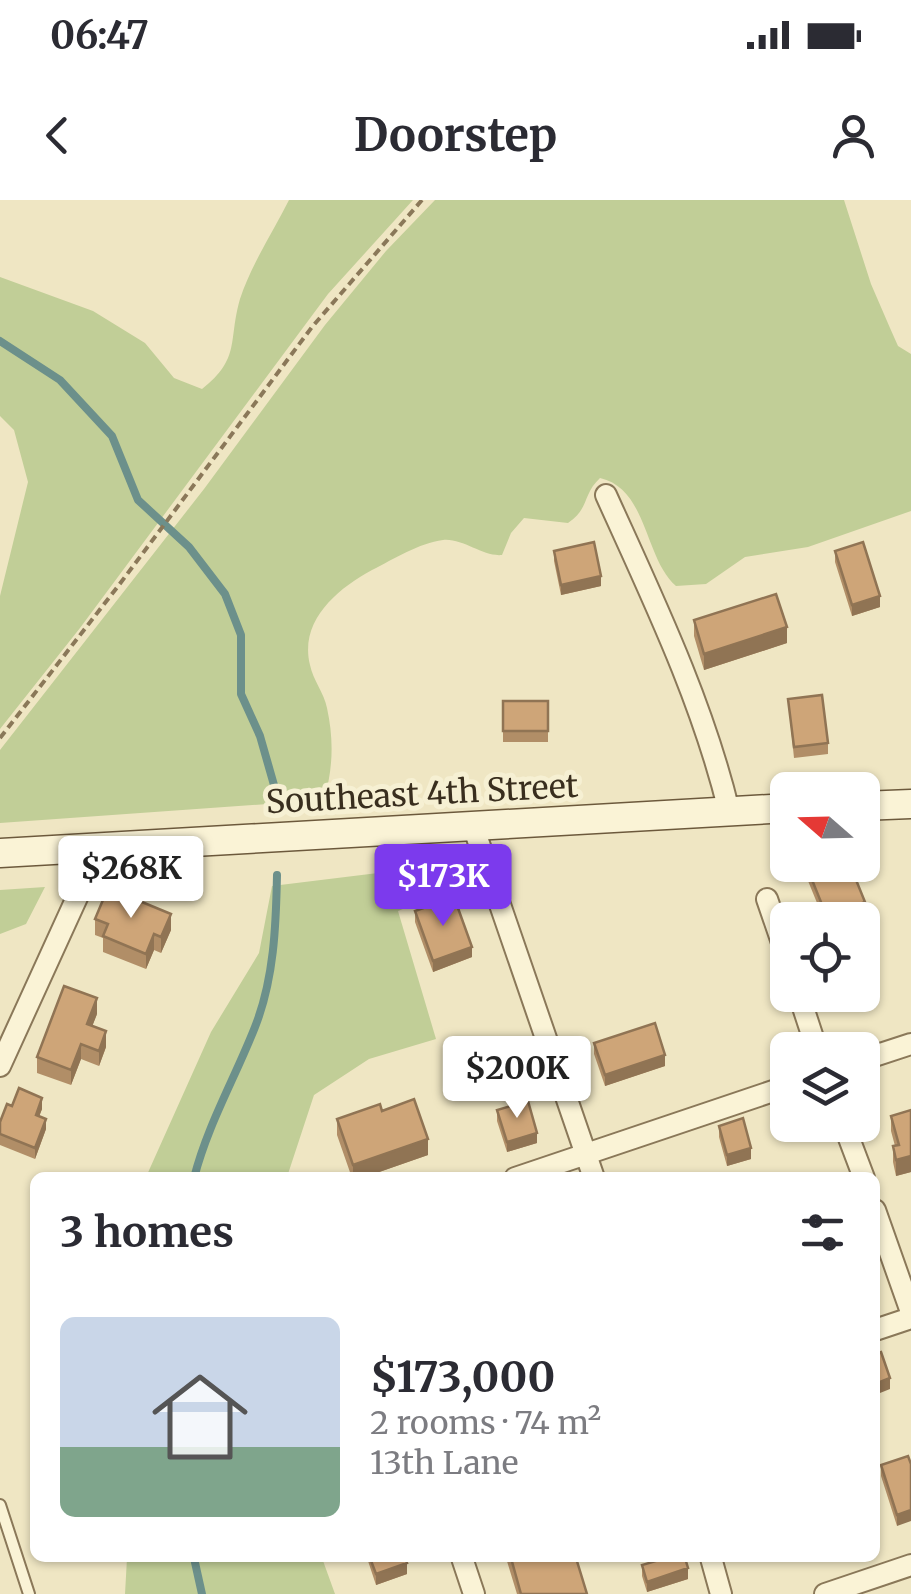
<!DOCTYPE html>
<meta charset="utf-8">
<style>
body{margin:0;font-family:Merriweather,serif;background:#f2f2f3;color:#2b2b33;height:100vh;display:flex;flex-direction:column;font-size:38px;white-space:nowrap}
*{box-sizing:border-box;margin:0}
p{font-size:32px;color:#7c7c81}
.icon{flex:none;width:55px;height:55px;fill:none;stroke:currentColor;stroke-width:2;stroke-linecap:round;stroke-linejoin:round}
.map{position:relative;flex:1;overflow:hidden}
.details{position:absolute;left:30px;top:972px;width:850px;height:390px;display:flex;flex-direction:column;background:#fff;border-radius:15px;box-shadow:0 2px 8px #0004}
.details>*{flex:none}
.needle{width:65px;rotate:290deg}
.tools{position:absolute;left:770px;top:572px;display:grid;gap:20px}
.tools a{display:grid;place-items:center;width:110px;height:110px;border-radius:15px;background:#fff;box-shadow:0 2px 8px #0004;font-size:50px}
.price{position:absolute;translate:-50% -85px;padding:0 22px;border-radius:10px;background:#fff;color:#222;font-size:32px;line-height:65px;filter:drop-shadow(0 2px 5px #0008)}
.price::after{content:'';position:absolute;left:50%;top:60px;width:30px;height:22px;margin-left:-15px;background:inherit;clip-path:polygon(0 0,100% 0,50% 100%)}
.price.selected{background:#7c3aed;color:#fff}
ul{padding:0;list-style:none}
li{display:flex;align-items:center;gap:30px;height:250px;padding:0 30px}
li+li{border-top:2px solid #e1e1e2}
li span{display:grid;place-items:center;flex:none;width:280px;height:200px;border-radius:15px;color:#555}
li>.icon{margin-inline-start:auto}
span .icon{width:120px;height:120px;fill:#fffc;stroke-width:1}
li b{font-size:42px}
h2{display:flex;justify-content:space-between;align-items:center;height:120px;padding:0 30px;font-size:42px}
.status{display:flex;justify-content:space-between;align-items:center;height:70px;padding:0 50px;background:#fff;direction:ltr}
.status svg{height:28px;fill:currentColor}
header{display:flex;justify-content:space-between;align-items:center;height:130px;padding:0 30px;background:#fff;font-size:45px;font-weight:700}
.map>svg:first-child{display:block}
.green{fill:#c1ce97}
.lines{fill:none;stroke-linecap:round;stroke-linejoin:round}
.stream{stroke:#6c908b;stroke-width:8}
.lane-casing{stroke:#8a7859;stroke-width:14}
.street-casing{stroke:#8a7859;stroke-width:24}
.secondary-casing{stroke:#6c593c;stroke-width:31}
.path{stroke:#8a7859;stroke-width:4;stroke-dasharray:8 5;stroke-linecap:butt}
.lane{stroke:#faf3d6;stroke-width:10}
.street{stroke:#faf3d6;stroke-width:20}
.secondary{stroke:#faf3d6;stroke-width:28}
.wall{fill:#b18e67}
.shaded-wall{fill:#907454}
.building{fill:#cea578;stroke:#907454;stroke-width:2.5}
.labels{text-anchor:middle;stroke-width:10;stroke-linejoin:round;paint-order:stroke}
.street-label{font-size:32px;fill:#392e1e;stroke:#f6f0d3}
</style>
<div class="status"><b>06:47</b><svg viewBox="0 0 49 12"><path d="M0 12V9h3v3zM5 12V6h3v6zM10 12V3h3v9zM15 12V0h3v12zM26 1h20v11H26zM47 4h2v5h-2z"/></svg></div>
<header><svg class="icon" aria-label="back" viewBox="0 0 24 24"><path d="M15 5l-7 7 7 7"/></svg>Doorstep<svg class="icon" aria-label="person" viewBox="0 0 24 24"><circle cx="12" cy="8" r="4"/><path d="M4 21q1-7 8-7t8 7"/></svg></header>
<div class="map">
<svg width="911" height="1394" viewBox="0 0 911 1394">
<rect width="100%" height="100%" fill="#efe6c3"/>
<path class="green" d="M289 0H413L328 94 80 428 0 529V396L28 282 14 230 0 216V77L93 111 145 143 174 178 202 189C241 159 228 140 240 99 251 65 273 32 289 0Z
M435 0H844L871 84 890 128 898 146 911 154V311L808 347 745 357 706 384 676 386C644 358 648 289 600 278 582 295 590 308 568 323L524 318 511 333 502 355C483 357 463 338 443 340 419 343 394 359 372 370 337 389 299 421 310 465 313 480 324 493 327 508 334 540 333 569 324 600L0 623V550L204 289 325 125 386 51Z
M435 666 444 692 398 711 436 839 369 859 314 895 287 977H146L211 832 259 753 272 686Z
M45 687 26 724 0 734V690Z
M127 1358H322L335 1394H125Z"/>
<g class="lines">
<path class="stream" d="M0 141 60 180 112 236 138 300 189 347 225 394 241 435V494L260 536 278 599
M194 978C208 924 235 878 255 827 274 779 276 726 277 675
M194 1358 202 1394"/>
<g class="lane-casing">
<path id="lane" d="M0 1305 29 1394"/>
</g>
<g class="street-casing">
<path id="street" d="M606 295C653 399 702 500 729 611
M473 626 594 978
M767 699 788 760
M799 795 817 850
M862 860 911 844
M0 866 100 647
M844 925 864 978
M515 978 788 886
M875 1010 911 1112
M875 1130 911 1118
M462 1358 474 1394
M711 1358 721 1394
M825 1394 911 1365"/>
</g>
<g class="secondary-casing">
<path id="secondary" d="M862 606 911 604
M0 653 788 608"/>
</g>
<path class="path" d="M0 538 119 385 312 127 422 0"/>
<use href="#lane" class="lane"/>
<use href="#street" class="street"/>
<use href="#secondary" class="secondary"/>
</g>
<path class="wall" d="M554 351 601 386 561 395 554 361Z
M835 351 880 407 852 416 835 362Z
M694 420 787 443 704 470 694 436Z
M788 499 828 543V554L794 558Z
M503 501H548V542H503Z
M806 665 865 712 847 720H824L806 676Z
M415 711 472 757 433 772 415 722Z
M95 719 171 730 161 753 154 750 146 769 103 752V738L95 735Z
M97 814 92 826 106 847 99 866 81 859 71 885 37 873V857Z
M594 843 665 866 605 886 594 854Z
M12 906 42 909 39 916 46 929 35 959 0 945V922Z
M497 910 537 943 507 952 497 921Z
M911 910V972L896 976 893 962V946H895L891 931V916Z
M382 911 428 955 362 978H352L337 935V919Z
M719 926 751 959 727 966 719 937Z
M908 1256 897 1326 881 1276V1265Z
M367 1358H405L407 1374 376 1385Z
M506 1358H576L587 1394H517Z
M652 1358H685L688 1379 647 1392 642 1376V1365L653 1362Z"/>
<path class="shaded-wall" d="M601 376V386L561 395V385Z
M880 396V407L852 416V405Z
M787 427V443L704 470V454Z
M865 702V712L847 720H827V717Z
M171 714V730L161 753V737Z
M154 734V750L146 769V754Z
M472 747V757L433 772V761Z
M97 798V814L87 840V824Z
M106 831V847L99 866V851Z
M81 844V859L71 885V870Z
M665 855V866L605 886V875Z
M42 898V909L36 925V915Z
M46 919V929L35 959V948Z
M537 933V943L507 952V942Z
M428 939V955L362 978H353V965Z
M751 948V959L727 966V955Z
M911 956V972L896 976V960Z
M890 1178V1189L875 1195V1184Z
M911 1310V1321L897 1326V1315Z
M407 1363V1374L376 1385V1374Z
M688 1368V1379L647 1392V1382Z"/>
<path class="building" d="M594 342 601 376 561 385 554 351Z
M863 342 880 396 852 405 835 351Z
M776 394 787 427 704 454 694 420Z
M822 495 828 543 794 547 788 499Z
M503 501H548V531H503Z
M806 665H850L865 702 827 717Z
M108 688 171 714 161 737 154 734 146 754 103 736 108 724 95 719Z
M454 697 472 747 433 761 415 711Z
M64 786 97 798 87 824 106 831 99 851 81 844 71 870 37 857Z
M655 823 665 855 605 875 594 843Z
M19 888 42 898 36 915 46 919 35 948 0 934V922L7 904 12 906Z
M414 899 428 939 353 965 337 919 380 904 382 911Z
M528 901 537 933 507 942 497 910Z
M911 910V956L896 960 893 946 899 945 891 916Z
M743 918 751 948 727 955 719 926Z
M881 1152 890 1178 875 1184V1154Z
M908 1256 911 1264V1310L897 1315 881 1265Z
M370 1358H405L407 1363 376 1374Z
M511 1358H576L587 1394H521Z
M655 1358H685L688 1368 647 1382 642 1365 656 1361Z"/>
<g class="labels">
<g class="street-label">
<text transform="translate(422 594) rotate(-3)" y="11">Southeast 4th Street</text>
</g>
</g>
</svg>
<div class="tools">
<a><svg class="needle" viewBox="-14 -14 28 28"><path d="M0-13l5 13h-10z" fill="#e53935"/><path d="M0 13l5-13h-10z" fill="#7c7c81"/></svg></a>
<a><svg class="icon" aria-label="locate" viewBox="0 0 24 24"><circle cx="12" cy="12" r="6"/><path d="M12 2v4M12 18v4M2 12h4M18 12h4"/></svg></a>
<a><svg class="icon" aria-label="layers" viewBox="0 0 24 24"><path d="M12 4l9 5-9 5-9-5zM3 14l9 5 9-5"/></svg></a>
</div>
<b class="price" style="left:131px;top:721px">$268K</b>
<b class="price selected" style="left:443px;top:729px">$173K</b>
<b class="price" style="left:517px;top:921px">$200K</b>
<section class="details">
<h2>3 homes<svg class="icon" aria-label="filters" viewBox="0 0 24 24"><path d="M4 7h16M4 17h16"/><circle cx="9" cy="7" r="2"/><circle cx="15" cy="17" r="2"/></svg></h2>
<ul>
<li><span style="background:linear-gradient(#c9d6e8 65%,#7fa58c 0)"><svg class="icon" aria-label="home" viewBox="0 0 24 24"><path d="M3 11l9-7 9 7M6 9v11h12V9"/></svg></span><div><b>$173,000</b><p>2 rooms · 74 m²</p><p>13th Lane</p></div></li>
</ul>
</section>
</div>
